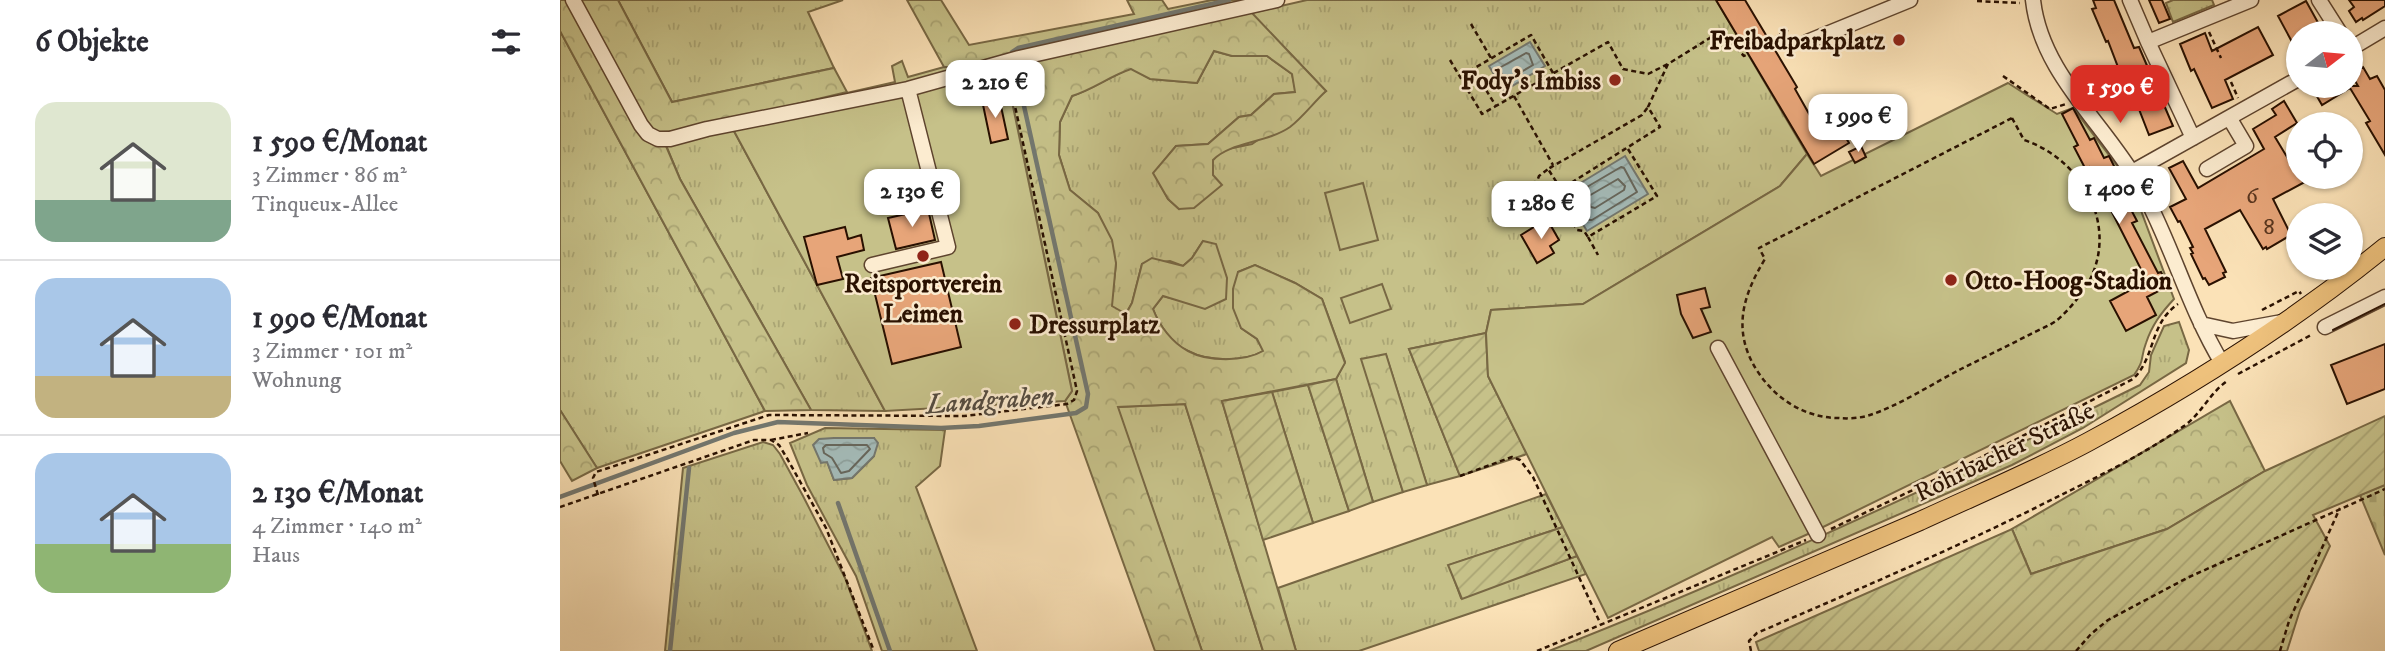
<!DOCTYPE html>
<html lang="de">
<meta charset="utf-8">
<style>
body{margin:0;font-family:"IM FELL DW Pica",serif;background:#f7f7f7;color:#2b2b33;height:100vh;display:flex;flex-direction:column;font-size:26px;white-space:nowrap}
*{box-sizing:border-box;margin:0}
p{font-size:23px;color:#7c7c81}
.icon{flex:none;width:38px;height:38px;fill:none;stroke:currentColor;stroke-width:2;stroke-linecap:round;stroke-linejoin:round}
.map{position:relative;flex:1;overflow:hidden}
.drawer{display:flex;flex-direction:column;background:#fff;width:560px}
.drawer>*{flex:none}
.needle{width:46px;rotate:74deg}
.buttons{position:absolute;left:1726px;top:21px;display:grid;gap:14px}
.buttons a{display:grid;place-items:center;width:77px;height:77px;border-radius:50%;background:#fff;box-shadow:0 2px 5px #0004;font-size:35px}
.price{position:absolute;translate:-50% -60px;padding:0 16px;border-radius:14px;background:#fff;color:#222;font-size:23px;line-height:46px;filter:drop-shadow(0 2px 4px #0008)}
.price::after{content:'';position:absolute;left:50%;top:42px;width:21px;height:16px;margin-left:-10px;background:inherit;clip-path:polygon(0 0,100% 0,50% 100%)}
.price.current{background:#d93025;color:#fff}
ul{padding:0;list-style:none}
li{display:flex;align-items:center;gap:21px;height:175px;padding:0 35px}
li+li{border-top:2px solid #e1e1e2}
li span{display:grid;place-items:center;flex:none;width:196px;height:140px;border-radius:21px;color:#555}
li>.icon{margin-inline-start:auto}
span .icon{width:84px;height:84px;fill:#fffc;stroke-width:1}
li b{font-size:30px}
h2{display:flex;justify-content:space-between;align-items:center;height:84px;padding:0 35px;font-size:30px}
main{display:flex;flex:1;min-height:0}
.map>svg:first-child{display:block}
.grass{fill:url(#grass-tufts);stroke:#786844;stroke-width:2;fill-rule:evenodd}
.forest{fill:url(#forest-crowns);stroke:#786844;stroke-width:2}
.cemetery{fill:url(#cemetery-stones);stroke:#786844;stroke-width:2}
.garden{fill:url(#garden-furrows);stroke:#786844;stroke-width:2}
.pitch{fill:#c6c189;stroke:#786844;stroke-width:2}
.water{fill:url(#water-waves);stroke:#73776f;stroke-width:2}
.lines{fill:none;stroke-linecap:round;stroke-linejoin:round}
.shore{stroke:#66665c;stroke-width:2}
.stream{stroke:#73776f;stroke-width:4.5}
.building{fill:#e7a579;stroke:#291000;stroke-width:2}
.minor-casing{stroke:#5e442e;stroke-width:17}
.major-casing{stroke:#291000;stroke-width:20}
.path{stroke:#291000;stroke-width:2.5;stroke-dasharray:5 3.5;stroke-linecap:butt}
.minor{stroke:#fcecd0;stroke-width:14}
.major{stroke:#eec17c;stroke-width:18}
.tram{stroke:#291000;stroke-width:2}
.poi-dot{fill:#8f2418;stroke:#fcecd0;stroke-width:2.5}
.labels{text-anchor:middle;stroke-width:5;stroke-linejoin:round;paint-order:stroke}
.number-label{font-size:23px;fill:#58351e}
.poi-label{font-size:26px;font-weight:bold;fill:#291000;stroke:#fcecd0;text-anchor:end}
.street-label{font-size:26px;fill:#291000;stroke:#fcecd0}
.water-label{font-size:28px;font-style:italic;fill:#544c41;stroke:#fcecd0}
</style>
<main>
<section class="drawer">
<h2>6 Objekte<svg class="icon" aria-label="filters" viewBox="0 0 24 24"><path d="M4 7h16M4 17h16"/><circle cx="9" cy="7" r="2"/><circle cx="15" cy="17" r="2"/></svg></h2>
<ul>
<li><span style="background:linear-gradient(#dfe7d0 70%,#7fa58c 0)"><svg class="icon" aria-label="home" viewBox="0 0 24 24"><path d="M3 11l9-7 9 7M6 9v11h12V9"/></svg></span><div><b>1 590 €/Monat</b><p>3 Zimmer · 86 m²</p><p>Tinqueux-Allee</p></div></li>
<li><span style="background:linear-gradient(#a9c7e8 70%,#c2b280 0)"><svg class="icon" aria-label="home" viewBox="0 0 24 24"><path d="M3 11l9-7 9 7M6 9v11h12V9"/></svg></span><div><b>1 990 €/Monat</b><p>3 Zimmer · 101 m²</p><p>Wohnung</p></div></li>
<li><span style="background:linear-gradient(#a9c7e8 65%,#8fb573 0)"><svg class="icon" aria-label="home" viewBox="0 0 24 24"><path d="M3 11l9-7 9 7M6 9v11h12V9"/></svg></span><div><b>2 130 €/Monat</b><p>4 Zimmer · 140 m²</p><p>Haus</p></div></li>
</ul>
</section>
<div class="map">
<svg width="1825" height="651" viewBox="0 0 1825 651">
<defs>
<pattern id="grass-tufts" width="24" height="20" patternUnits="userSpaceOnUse" patternTransform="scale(1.75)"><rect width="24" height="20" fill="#c6c189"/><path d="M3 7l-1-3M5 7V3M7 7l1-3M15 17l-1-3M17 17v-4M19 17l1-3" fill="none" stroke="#aaa574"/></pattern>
<pattern id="forest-crowns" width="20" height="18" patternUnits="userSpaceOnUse" patternTransform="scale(1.75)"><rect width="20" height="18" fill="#c6c189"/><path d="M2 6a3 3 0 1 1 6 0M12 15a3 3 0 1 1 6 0" fill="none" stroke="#aaa574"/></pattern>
<pattern id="cemetery-stones" width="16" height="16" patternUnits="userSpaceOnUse" patternTransform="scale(1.75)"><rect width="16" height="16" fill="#c6c189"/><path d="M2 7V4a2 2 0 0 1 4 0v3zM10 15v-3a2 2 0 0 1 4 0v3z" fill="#aaa574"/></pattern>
<pattern id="garden-furrows" width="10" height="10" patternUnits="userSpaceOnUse" patternTransform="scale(1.75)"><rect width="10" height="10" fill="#c6c189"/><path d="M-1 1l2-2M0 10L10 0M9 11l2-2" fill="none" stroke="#aaa574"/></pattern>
<pattern id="water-waves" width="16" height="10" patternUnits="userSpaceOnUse" patternTransform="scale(1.75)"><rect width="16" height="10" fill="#a4bbb9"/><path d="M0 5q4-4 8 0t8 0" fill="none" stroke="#8da09d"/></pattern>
</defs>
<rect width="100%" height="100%" fill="#fbe2b7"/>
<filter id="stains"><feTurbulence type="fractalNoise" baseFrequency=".00286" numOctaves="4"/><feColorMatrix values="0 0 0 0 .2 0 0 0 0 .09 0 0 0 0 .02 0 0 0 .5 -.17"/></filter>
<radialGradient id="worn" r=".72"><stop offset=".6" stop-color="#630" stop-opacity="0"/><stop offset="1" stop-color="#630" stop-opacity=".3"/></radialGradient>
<path class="grass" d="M58 0H283L248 12 274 68 112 102Z
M747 0H1156L1247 154 1220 186 1023 304 931 310 926 333 849 349 900 476 867 485 826 355 802 359 843 492 813 502 776 379 785 362 762 299 735 283 695 265 678 272 681 328 697 339 704 351C684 362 648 362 628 351 612 343 599 325 593 309L603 296 619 300 643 241 632 258 623 266 610 261 582 264 572 303 565 315 551 306 556 264 538 213 510 190 499 155 500 122 512 96C534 89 550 76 571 68L591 79 637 83 654 51 672 56H707L732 74 736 92 714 94 691 115 679 117 648 144 616 146 594 173 608 199 619 209 653 175V160L663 150 692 144 766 91 691 13Z
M1613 0H1652L1654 5 1613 22 1606 3Z
M0 31 205 411 37 468 0 410Z
M168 120 325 411 251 410 120 179 100 131H124Z
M1619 322 1629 350 1626 363 1523 428 1452 465 1026 651H989C1191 572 1386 481 1580 385L1589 372 1591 355 1604 326Z
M748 385 789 511 753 523 712 392Z
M625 404 703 651H642L557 407Z
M265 428 385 430 380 466 356 487 417 651H322L296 576 247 485 230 443ZM274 438H314V456L292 478 274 480 267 461Z
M203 442 213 445 220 454 243 496 285 578 312 651H105L123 468Z
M986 494 1003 527 889 565 901 598 1017 556 1026 574 799 651H736L718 588Z"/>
<path class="forest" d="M0 0H58L112 102 274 68 287 92 124 131 100 132 120 179 251 410 205 411 0 31Z
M347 0H381L409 45 574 14 567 0H602L608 9 652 0H690L692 13 766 91C754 102 743 117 730 127 707 143 670 142 653 160V175L662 185 634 208 619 209 608 199 593 173 616 146 648 144 679 117 691 115 714 94 735 92 732 74 707 56H672L654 51 637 83 590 79 571 69C550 76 534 89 512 96L500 122 499 155 510 190 538 213 552 240 556 263 552 306 566 314 572 303 582 264 592 258 623 266 632 258 643 241 656 244 667 278 666 299 645 309 603 296 593 309C599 325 612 343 628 351 648 362 684 362 703 351L697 339 681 328 673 308V289L678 272 695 265 735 283 762 299 785 363 776 379 662 401 736 651H703L625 404 558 407 642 651H595L505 401 512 391 445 68 384 67Z
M826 354 867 485 843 492 801 359Z
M1670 401 1705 471 1607 529 1471 574 1452 529Z
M0 410 37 468 12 481 0 461Z"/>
<path class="cemetery" d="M1825 485V555L1800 495Z"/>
<path class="garden" d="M926 333 928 376 967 454 900 476 849 349Z
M776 379 813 502 789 511 748 385Z
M712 392 753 523 703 540 662 401Z
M1825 416V485L1753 515 1770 546 1740 610 1727 651H1199L1196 642 1452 529 1471 574 1607 529 1705 471Z
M1003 527 1017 556 902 599 888 565Z"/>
<path class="pitch" d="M342 61 348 77 384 67 445 68 512 391 505 401 325 411 168 120 335 82 332 66Z
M1448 83 1497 114 1513 108 1571 184 1614 299C1601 313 1592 325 1586 343 1580 359 1585 360 1574 375L1257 530 1219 547 1212 537 1048 618 928 376 926 333 931 310 1023 304 1220 186 1247 154 1261 176Z
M803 183 818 240 780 250 765 193Z
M822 284 831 309 790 323 781 298Z"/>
<path class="water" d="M970 42 985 66 944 91 929 66Z
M1065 156 1088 194 1027 231 1004 193Z
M274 438H314L318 443 314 456 292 478 274 480 267 462 261 463 253 445 259 439Z"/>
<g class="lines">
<path class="shore" d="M966 53 969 54 973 65 949 79H945L940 71 941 67Z
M1061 167 1064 168 1077 192 1032 220H1029L1015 198V194Z
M1058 179 1065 186 1064 190 1035 208 1031 207 1027 200V197Z
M266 445H307L310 449 289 471 281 473 272 458 264 453 263 448Z"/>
<path class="stream" d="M0 497 174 433 218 422 381 428 419 426 516 413 526 407 528 394 452 52 458 48 669 0
M278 503 330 651
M110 651 129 468"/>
</g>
<path class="building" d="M1156 0H1185L1237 87 1235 89 1252 119 1269 109 1289 143 1254 164Z
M1533 0H1554L1574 48 1579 47 1613 126 1589 135 1575 99 1571 101 1548 41 1546 42 1532 9 1536 8Z
M1589 0H1602L1610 19 1599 23Z
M1789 0H1825V6L1803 20 1802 18 1796 22 1789 11 1794 7Z
M1746 1 1761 28 1751 33H1738V53L1718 16Z
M1698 27 1713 55 1665 80 1673 99 1652 108 1634 69 1631 71 1620 44 1645 33 1652 51Z
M1803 67 1810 79 1817 76 1825 90V155L1806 123 1810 121 1790 88 1762 105 1755 93 1768 86H1798L1791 74Z
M439 97 448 139 431 143 422 100Z
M1724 101 1737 123 1715 137 1730 162 1738 158V177H1754L1713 199 1731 235 1707 249 1706 247 1703 249 1680 210 1645 229 1666 272 1663 273 1665 277 1649 285 1645 278 1643 279 1631 254 1633 253 1630 248 1633 247 1620 221 1618 222 1610 207 1626 199 1609 168 1623 161 1638 188 1704 149 1693 129 1716 115 1712 109Z
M1513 108 1530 140 1534 138 1544 158 1549 156 1571 200 1567 202 1577 221 1572 223 1598 273 1601 272 1608 286 1587 297 1596 315 1566 331 1550 301 1587 281 1529 167 1525 168 1514 147 1518 145 1502 114Z
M1301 146 1306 157 1295 163 1289 152Z
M368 209 375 240 336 249 328 218Z
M987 219 999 240 990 246 994 253 977 263 961 235Z
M285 227 288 239 301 235 304 250 277 257 283 279 257 285 244 237Z
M381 262 401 347 332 364 311 278Z
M1145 288 1150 307 1141 309 1151 332 1133 338 1121 314 1117 295Z
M1825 344V389L1787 404 1771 365Z"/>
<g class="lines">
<g class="minor-casing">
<path id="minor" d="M13 0 81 125 88 134 98 139H110L147 129 348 89 459 58 717 0
M1473 0C1481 73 1544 123 1579 184 1611 241 1628 307 1662 363
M1570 0 1588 42
M1759 0 1780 33
M1247 42 1350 0
M1790 49 1825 28
M1633 138 1588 42 1691 0
M1647 169 1686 146 1670 119
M1572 172 1738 79
M312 265 388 247 348 89
M1641 324 1673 331 1722 322
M1765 327 1825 297
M1158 348 1258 535"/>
</g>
<g class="major-casing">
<path id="major" d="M1058 651C1159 608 1260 565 1360 521 1416 495 1474 471 1528 442 1632 386 1734 321 1825 247"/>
</g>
<path class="path" d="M1417 1 1460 3
M911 24 931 58
M1649 32 1661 58
M1209 41 1228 30
M890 60 922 114 936 106
M993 73 971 35 913 69 936 106 1048 42 1063 69 1088 74 1108 64
M1443 76 1490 109 1506 104
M1671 82 1678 98
M954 96 993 165
M1452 118 1464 140C1527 161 1564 236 1521 294 1514 303 1505 314 1496 321 1487 327 1476 331 1467 336 1445 347 1423 358 1401 369 1374 383 1338 406 1310 415 1301 418 1289 419 1279 418 1244 418 1214 398 1196 369 1172 330 1183 295 1205 259L1199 248Z
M1068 149 1097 196 1028 237 1024 231 1017 230 995 193 1100 127 1088 107 1108 64 1153 36 1166 38 1184 56 1188 54
M1001 189 988 169 1082 115 1088 107
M1528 193 1559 178
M986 201 976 184 979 176 988 169
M1028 237 1038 255
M1702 310 1739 291 1741 294
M1678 374 1753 334
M211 440 248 433
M900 476 952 457 960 460 973 477 1041 625
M38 495 33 478 36 472 209 415 404 416 507 404 514 400 517 391 448 74
M0 507 194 440H211L219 445 228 460 266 528 314 651
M1271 529 1416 460 1573 379C1596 357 1589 324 1618 304
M977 651 1246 540
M1191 651 1189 641 1197 633C1297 590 1396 548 1493 499 1537 477 1583 455 1624 426 1642 413 1649 394 1667 381
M1516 651 1531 634 1548 620 1627 578 1825 489
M1720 651 1729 621 1780 508"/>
<use href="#minor" class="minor"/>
<use href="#major" class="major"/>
<path class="tram" d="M1773 330 1825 304"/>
</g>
<g class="poi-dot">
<circle cx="1339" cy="40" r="7"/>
<circle cx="1055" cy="80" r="7"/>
<circle cx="363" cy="256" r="7"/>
<circle cx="1391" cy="280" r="7"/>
<circle cx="455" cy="324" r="7"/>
</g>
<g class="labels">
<g class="number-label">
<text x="1692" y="203">6</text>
<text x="1709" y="234">8</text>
</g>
<g class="poi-label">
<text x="1325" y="49">Freibadparkplatz</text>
<text x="1041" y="89">Fody's Imbiss</text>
<text x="1405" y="289" text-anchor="start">Otto-Hoog-Stadion</text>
<text x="363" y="292" text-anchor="middle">Reitsportverein<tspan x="363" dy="30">Leimen</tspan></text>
<text x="469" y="333" text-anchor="start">Dressurplatz</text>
</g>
<g class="street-label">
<text transform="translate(1444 451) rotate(-26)" y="9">Rohrbacher Straße</text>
</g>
<g class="water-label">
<text transform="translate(430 399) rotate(-4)" y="10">Landgraben</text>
</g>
</g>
<rect width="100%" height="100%" filter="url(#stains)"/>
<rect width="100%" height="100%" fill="url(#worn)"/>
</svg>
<div class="buttons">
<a><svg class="needle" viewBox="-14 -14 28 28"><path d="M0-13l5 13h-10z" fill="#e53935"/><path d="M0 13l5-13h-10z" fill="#7c7c81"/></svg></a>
<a><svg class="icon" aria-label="locate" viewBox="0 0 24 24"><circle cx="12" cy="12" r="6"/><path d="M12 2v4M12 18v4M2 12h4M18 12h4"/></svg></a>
<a><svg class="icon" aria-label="layers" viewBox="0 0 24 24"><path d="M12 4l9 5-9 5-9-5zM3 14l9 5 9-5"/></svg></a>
</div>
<b class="price" style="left:435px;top:120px">2 210 €</b>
<b class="price current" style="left:1560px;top:125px">1 590 €</b>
<b class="price" style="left:1298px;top:154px">1 990 €</b>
<b class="price" style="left:1559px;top:226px">1 400 €</b>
<b class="price" style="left:352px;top:229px">2 130 €</b>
<b class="price" style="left:981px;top:241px">1 280 €</b>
</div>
</main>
